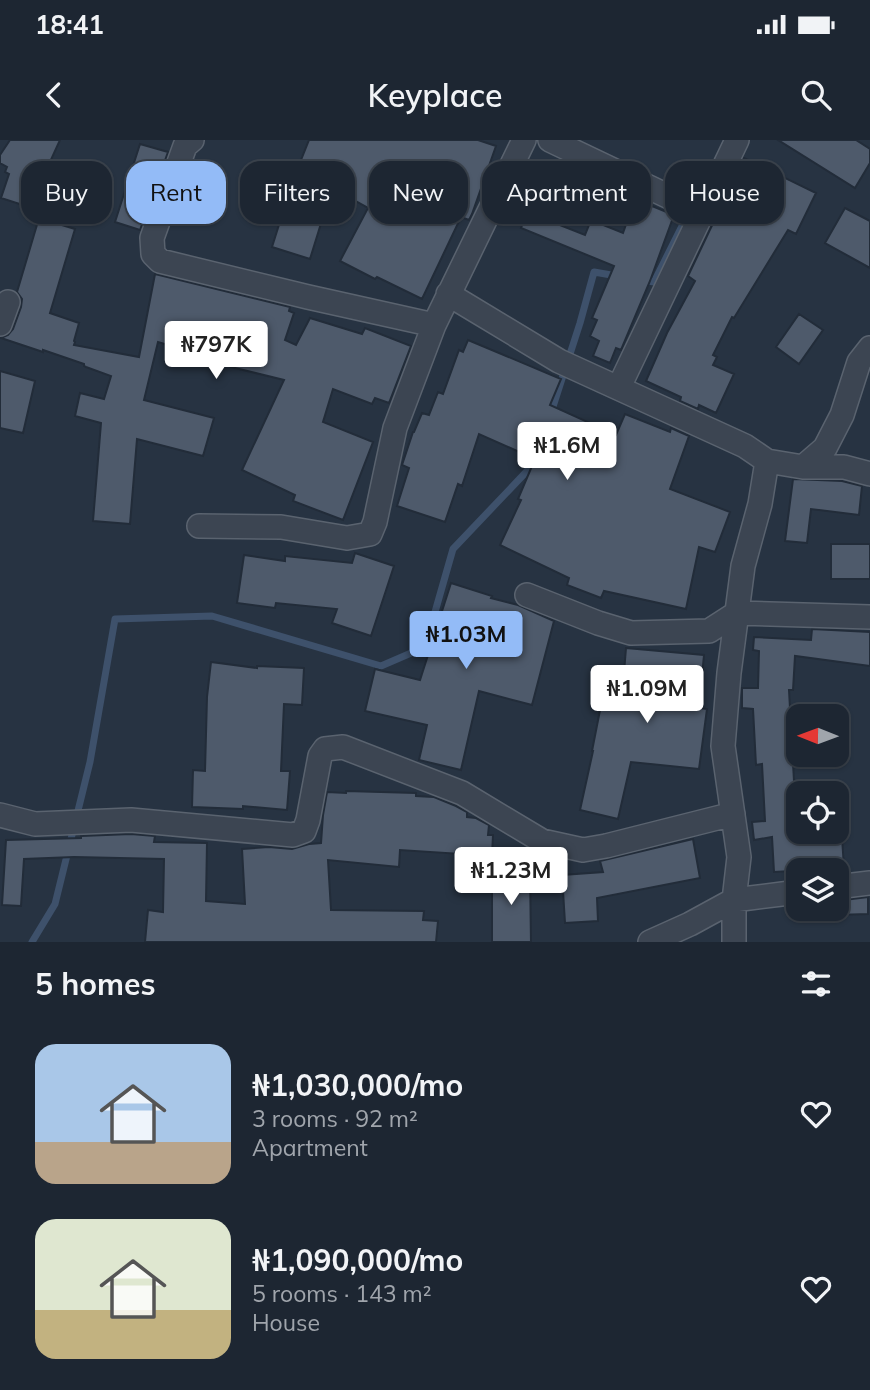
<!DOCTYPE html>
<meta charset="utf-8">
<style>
body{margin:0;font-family:Mulish,sans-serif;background:#2a323e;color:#f1f3f6;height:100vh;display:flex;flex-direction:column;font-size:26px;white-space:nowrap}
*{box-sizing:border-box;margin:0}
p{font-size:23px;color:#a0a5ac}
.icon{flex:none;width:38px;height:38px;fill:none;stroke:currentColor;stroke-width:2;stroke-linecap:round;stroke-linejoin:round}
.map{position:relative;height:802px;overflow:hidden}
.sheet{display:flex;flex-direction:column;background:#1d2632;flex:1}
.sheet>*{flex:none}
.hud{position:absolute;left:21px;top:21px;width:830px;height:63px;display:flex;gap:14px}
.needle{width:46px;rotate:271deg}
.controls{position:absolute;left:786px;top:564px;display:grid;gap:14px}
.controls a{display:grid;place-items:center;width:63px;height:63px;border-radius:14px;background:#1d2632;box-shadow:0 2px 5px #0004,0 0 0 2px #3b434d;font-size:35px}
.price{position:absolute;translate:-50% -60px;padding:0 16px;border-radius:7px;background:#fff;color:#222;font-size:23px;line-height:46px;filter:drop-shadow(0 2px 4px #0008)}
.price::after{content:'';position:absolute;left:50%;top:42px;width:21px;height:16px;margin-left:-10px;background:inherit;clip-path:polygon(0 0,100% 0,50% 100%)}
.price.active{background:#93bbf7;color:#111}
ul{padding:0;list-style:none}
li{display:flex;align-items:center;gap:21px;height:175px;padding:0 35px}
li span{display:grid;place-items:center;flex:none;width:196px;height:140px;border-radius:21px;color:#555}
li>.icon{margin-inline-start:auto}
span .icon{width:84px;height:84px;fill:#fffc;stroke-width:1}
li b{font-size:30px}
h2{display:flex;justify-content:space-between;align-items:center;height:84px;padding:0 35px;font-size:30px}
.pill{padding:0 24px;border-radius:21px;background:#1d2632;box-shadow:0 2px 5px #0004,0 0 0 2px #3b434d;font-size:24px;line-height:63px}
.pill.active{background:#93bbf7;color:#111}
.status{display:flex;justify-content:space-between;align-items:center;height:49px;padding:0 35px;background:#1d2632;direction:ltr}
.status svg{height:19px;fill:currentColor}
header{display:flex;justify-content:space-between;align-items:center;height:91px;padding:0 35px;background:#1d2632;font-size:32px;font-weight:600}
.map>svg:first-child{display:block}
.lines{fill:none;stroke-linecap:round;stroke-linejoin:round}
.stream{stroke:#3e516b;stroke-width:7}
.building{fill:#4e5a6b;stroke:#222c39;stroke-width:2}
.street-casing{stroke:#5a636f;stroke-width:26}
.street{stroke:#3c4552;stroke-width:23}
</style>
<div class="status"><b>18:41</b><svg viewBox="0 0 49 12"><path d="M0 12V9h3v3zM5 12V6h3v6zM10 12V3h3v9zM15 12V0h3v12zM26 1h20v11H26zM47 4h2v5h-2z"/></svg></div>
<header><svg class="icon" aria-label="back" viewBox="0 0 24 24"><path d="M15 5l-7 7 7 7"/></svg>Keyplace<svg class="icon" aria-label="search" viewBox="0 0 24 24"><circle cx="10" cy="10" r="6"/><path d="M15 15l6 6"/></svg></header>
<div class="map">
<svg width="870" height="802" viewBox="0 0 870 802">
<rect width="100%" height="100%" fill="#273342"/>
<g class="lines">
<path class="stream" d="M642 140 654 142 706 38
M550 276 580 183 594 132 617 136
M32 802 55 764 90 622 115 479 212 476 381 526 425 507 453 409 528 330 536 309"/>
</g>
<path class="building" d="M10 0H60L38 48 32 68 1 58 9 34 5 32 7 27 0 23V15Z
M309 0H478L496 6 472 74 469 80 461 77 422 159 377 137 375 139 340 121 368 68 332 48 310 119 272 107 293 40Z
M778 0H856L870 9V23L855 48Z
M140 4 168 12 140 90 115 82Z
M744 18 816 53 796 94 788 90 734 178 732 177 713 215 717 217 713 225 734 234 716 273 699 265 698 269 680 261 681 257 646 241 667 193 695 141 688 136Z
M635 59 674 75 650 141 621 210 616 208 610 223 593 216 599 201 590 196 597 180 592 178 614 126 521 88 527 72 585 95 591 80 623 93Z
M845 68 870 81V128L825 103Z
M39 78 75 89 50 173 79 183 74 201 75 202 74 205 139 217 155 134 290 167 289 171 294 173 285 200 296 205 310 178 362 194 365 188 411 206 389 263 375 258 372 264 333 249 323 282 373 302 343 380 293 361 295 355 242 330 284 240 231 227 232 224 158 202 144 260 214 278 203 316 137 299 130 384 93 381 101 283 75 276 80 253 104 259 111 236 86 227 84 226V224L43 210V212L1 198 8 195 13 189 21 167 22 159 17 152Z
M799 174 823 190 799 224 776 207Z
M468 200 561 239 550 265 616 295 625 274 670 292 671 288 689 296 670 349 730 372 715 412 699 407 686 469 604 451 601 458 567 445 569 438 500 405 521 360 518 359 535 319 479 294 462 346 458 344 445 382 397 366 409 328 402 325 413 292H414L422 273 429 275 438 252 443 254 459 210 463 212Z
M0 231 35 241 23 293 0 288Z
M793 339 842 341 862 346 859 375 811 369 807 403 785 401Z
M831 404H870V439H831Z
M355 413 394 426 371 496 332 483 337 469 276 463 275 468 237 463 244 415 285 421V416L352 423Z
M451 443 492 456 491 458 518 465 554 481 532 565 479 551 461 630 419 620 427 585 365 571 375 529 420 540Z
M812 489 870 492V526L795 516 793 550H789L794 641H798V700L842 697 844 728 774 732 772 697 754 700 752 682 765 681 762 624 756 625 753 569 742 568V548H758L759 511 753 510 754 497 811 500Z
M626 508 704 515 699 568 707 569 699 629 631 622 618 679 580 670 593 611H592L601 565 621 569Z
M211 522 257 528V526L304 528 302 565 284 564 281 631H290L287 670 243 666V669L192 667 193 630 205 631 207 557Z
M346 651 416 653V656L434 657 456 666 467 672V677L476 678 489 685 488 695H493L492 716 400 710 399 727 328 720 331 770 424 771 423 780 438 781 436 802H145L148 770 163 772 164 719 74 717 24 719 21 766 2 765 6 700 81 698V696L131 694 155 696 154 702 207 703 206 761 245 764 242 709 269 707 292 709 309 704 321 703 323 675 327 652 346 653Z
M693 699 700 738 597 758 598 781 565 783 562 735 603 732 600 721Z
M530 732 531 802H492V733Z
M868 757V774L836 775V761Z"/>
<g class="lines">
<g class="street-casing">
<path id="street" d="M192 0 185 6 152 98 153 114 160 121 308 157 434 185
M550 0 703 73
M448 154 559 221 745 306 767 321 803 327H844L870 334
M0 184 8 162
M619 247 737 0
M803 327 825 308 842 275 859 222 870 208
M199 386 281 387 347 398 370 394 375 382 395 288 434 185 524 0
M527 455 598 483 631 493 709 491 737 473 870 477
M0 675 35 684 131 680 293 695 304 691 308 680 320 616 325 609 343 607 462 653 542 701 583 710 606 706 733 674
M836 747 870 743
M650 802 690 784 734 760 798 752
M734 802V760L739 717 723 606 729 533 743 426 760 364 767 321"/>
</g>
<use href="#street" class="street"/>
</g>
</svg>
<div class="controls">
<a><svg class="needle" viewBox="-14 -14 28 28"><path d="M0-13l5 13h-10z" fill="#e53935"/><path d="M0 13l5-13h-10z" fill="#a0a5ac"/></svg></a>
<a><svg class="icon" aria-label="locate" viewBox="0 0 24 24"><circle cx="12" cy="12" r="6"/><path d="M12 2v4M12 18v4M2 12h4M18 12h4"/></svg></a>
<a><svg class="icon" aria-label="layers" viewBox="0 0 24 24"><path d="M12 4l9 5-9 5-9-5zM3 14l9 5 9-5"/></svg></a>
</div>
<b class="price" style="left:216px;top:241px">₦797K</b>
<b class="price" style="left:567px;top:342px">₦1.6M</b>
<b class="price active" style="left:466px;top:531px">₦1.03M</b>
<b class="price" style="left:647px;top:585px">₦1.09M</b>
<b class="price" style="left:511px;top:767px">₦1.23M</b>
<div class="hud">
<a class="pill">Buy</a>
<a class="pill active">Rent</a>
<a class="pill">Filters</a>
<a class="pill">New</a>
<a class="pill">Apartment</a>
<a class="pill">House</a>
</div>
</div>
<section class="sheet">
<h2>5 homes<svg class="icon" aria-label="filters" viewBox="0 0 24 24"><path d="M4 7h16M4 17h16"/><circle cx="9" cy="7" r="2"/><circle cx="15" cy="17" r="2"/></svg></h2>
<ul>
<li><span style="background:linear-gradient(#a9c7e8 70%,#b9a48a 0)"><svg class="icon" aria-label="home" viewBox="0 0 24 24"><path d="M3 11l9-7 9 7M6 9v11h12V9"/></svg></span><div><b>₦1,030,000/mo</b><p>3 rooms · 92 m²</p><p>Apartment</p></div><svg class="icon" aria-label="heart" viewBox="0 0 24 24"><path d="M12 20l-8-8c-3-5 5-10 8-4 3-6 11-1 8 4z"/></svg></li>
<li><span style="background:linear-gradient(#dfe7d0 65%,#c2b280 0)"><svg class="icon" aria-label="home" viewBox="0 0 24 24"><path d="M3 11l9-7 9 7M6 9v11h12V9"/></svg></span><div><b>₦1,090,000/mo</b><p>5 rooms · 143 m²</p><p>House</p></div><svg class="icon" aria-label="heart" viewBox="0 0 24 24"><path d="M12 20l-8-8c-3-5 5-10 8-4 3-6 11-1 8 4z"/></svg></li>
</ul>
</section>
